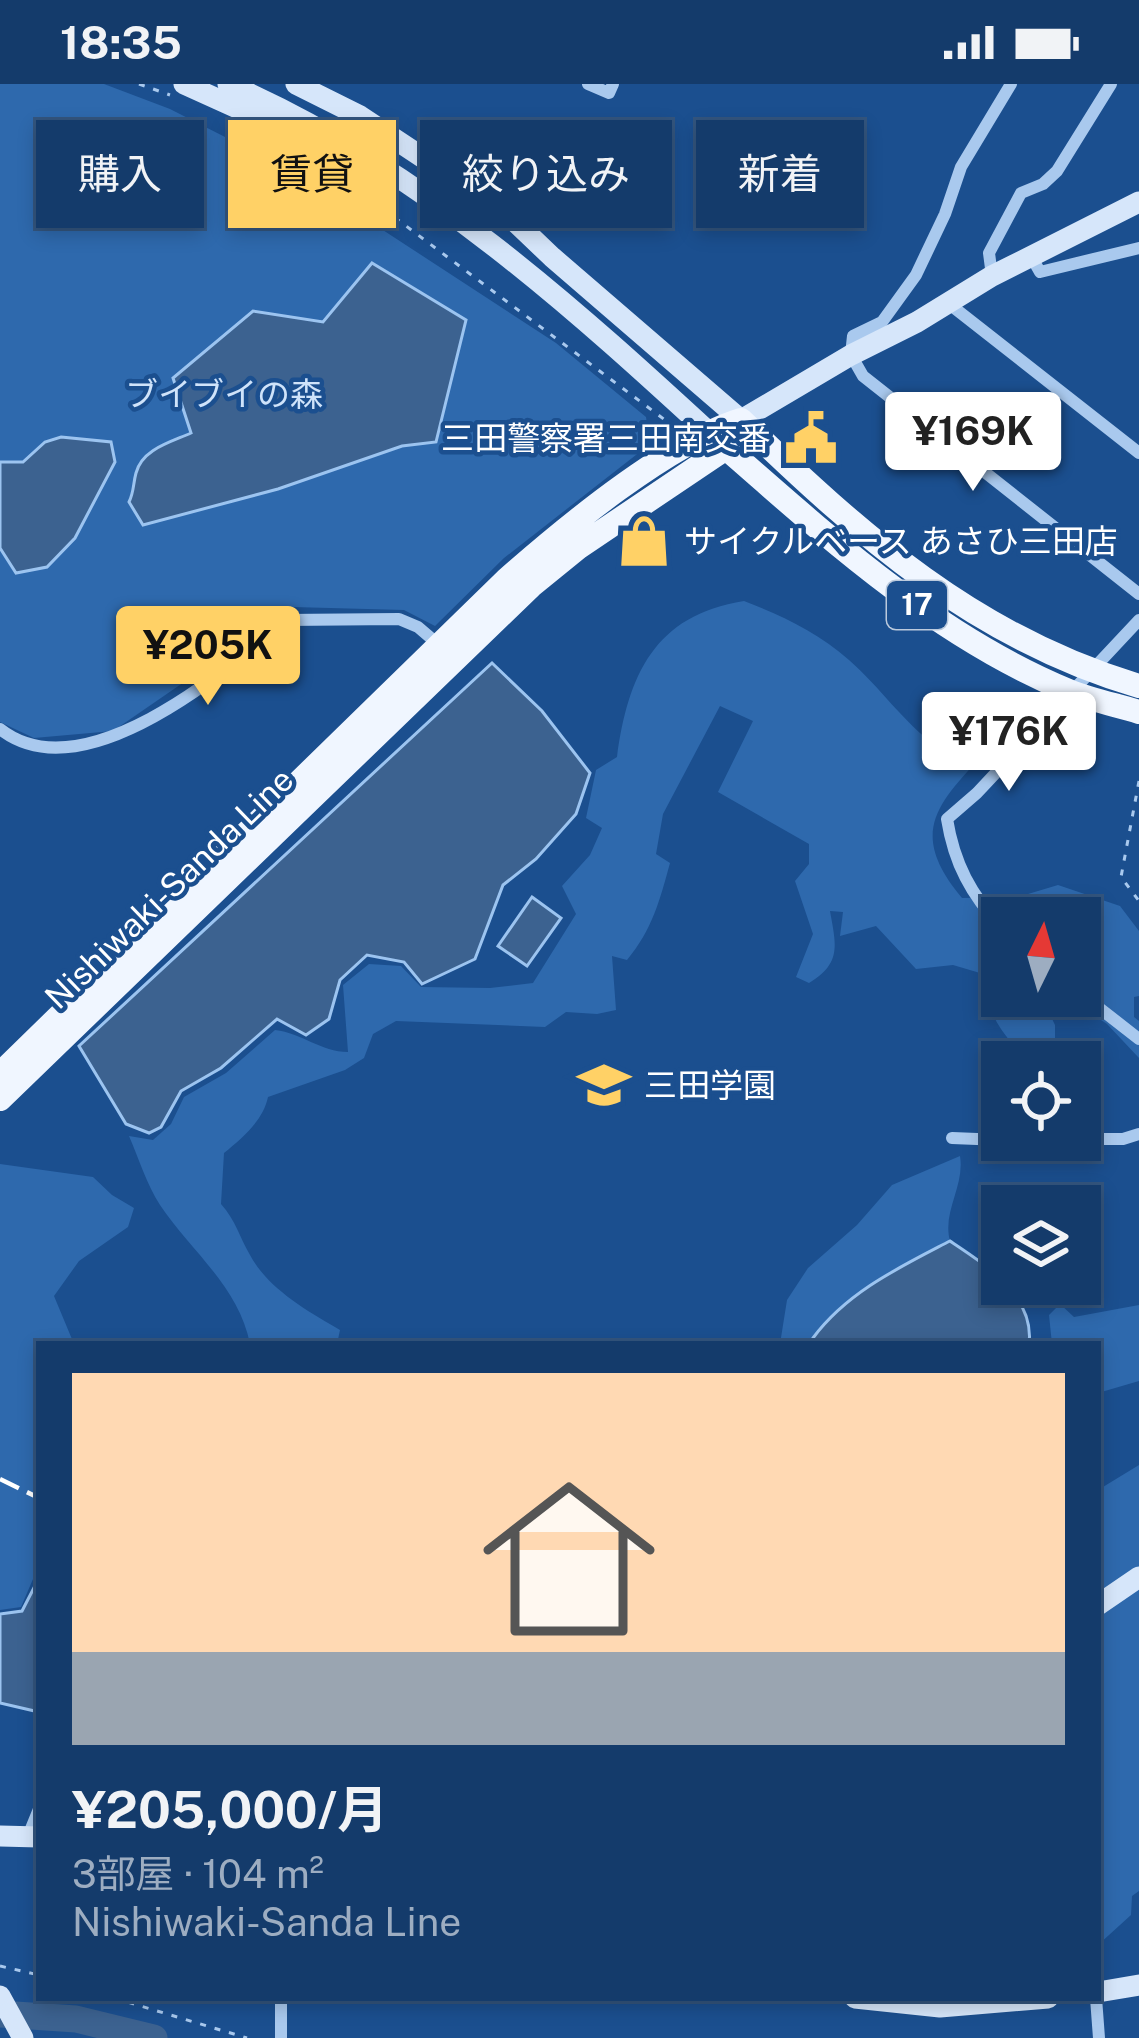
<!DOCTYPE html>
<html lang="ja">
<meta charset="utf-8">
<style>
body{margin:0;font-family:"Public Sans","Noto Sans JP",sans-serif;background:#214673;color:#f1f3f6;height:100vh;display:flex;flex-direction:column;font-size:45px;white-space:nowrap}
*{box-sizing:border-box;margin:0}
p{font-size:39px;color:#9dadc1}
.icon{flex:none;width:66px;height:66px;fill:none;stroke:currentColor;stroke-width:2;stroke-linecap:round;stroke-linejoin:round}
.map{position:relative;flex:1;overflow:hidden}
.sheet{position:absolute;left:36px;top:1257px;width:1065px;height:660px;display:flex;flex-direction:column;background:#143b6b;border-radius:0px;box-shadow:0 6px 18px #0003,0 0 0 3px #33557e}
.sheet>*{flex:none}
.hud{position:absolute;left:36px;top:36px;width:1068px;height:108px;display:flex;gap:24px}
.needle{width:78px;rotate:5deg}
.tools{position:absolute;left:981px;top:813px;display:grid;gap:24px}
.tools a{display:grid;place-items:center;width:120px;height:120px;border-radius:0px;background:#143b6b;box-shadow:0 6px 18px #0003,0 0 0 3px #33557e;font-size:60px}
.price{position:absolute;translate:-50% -102px;padding:0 27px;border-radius:12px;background:#fff;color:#222;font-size:39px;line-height:78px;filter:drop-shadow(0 3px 6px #0008)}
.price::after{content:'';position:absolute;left:50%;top:72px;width:36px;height:27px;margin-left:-18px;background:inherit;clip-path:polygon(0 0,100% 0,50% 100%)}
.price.on{background:#ffd166;color:#111}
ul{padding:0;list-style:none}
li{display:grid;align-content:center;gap:24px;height:636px;padding:0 36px}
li+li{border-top:3px solid #33557e}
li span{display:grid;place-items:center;height:372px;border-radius:0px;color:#555}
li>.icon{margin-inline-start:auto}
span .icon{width:216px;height:216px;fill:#fffc;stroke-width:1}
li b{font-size:51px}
.tag{padding:0 42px;border-radius:0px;background:#143b6b;box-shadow:0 6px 18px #0003,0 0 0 3px #33557e;font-size:42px;line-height:108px}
.tag.on{background:#ffd166;color:#111}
.status{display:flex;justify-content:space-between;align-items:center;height:84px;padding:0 60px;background:#143b6b;direction:ltr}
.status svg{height:33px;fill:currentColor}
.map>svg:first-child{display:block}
.green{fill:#2e69ad}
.water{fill:#3c6290;stroke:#9cc4f0;stroke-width:3}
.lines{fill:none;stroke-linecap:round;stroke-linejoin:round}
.river{stroke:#3c6290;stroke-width:27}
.path{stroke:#a9c9ee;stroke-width:3;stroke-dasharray:6 9;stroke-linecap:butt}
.street{stroke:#a9c9ee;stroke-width:12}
.secondary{stroke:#d6e6fa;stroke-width:21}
.primary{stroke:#f0f6ff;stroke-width:24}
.rail{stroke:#fff;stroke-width:4.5;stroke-dasharray:21 9;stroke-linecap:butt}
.labels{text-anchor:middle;stroke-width:9;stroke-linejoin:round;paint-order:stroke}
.shield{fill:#1b4f8f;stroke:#bbcadd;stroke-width:3}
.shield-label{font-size:30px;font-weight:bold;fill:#fff}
.park-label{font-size:33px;fill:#cfe3fa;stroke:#1b4f8f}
.poi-label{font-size:33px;fill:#fff;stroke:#1b4f8f;text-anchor:start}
.street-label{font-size:33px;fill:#fff;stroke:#1b4f8f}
</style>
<div class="status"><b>18:35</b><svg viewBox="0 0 49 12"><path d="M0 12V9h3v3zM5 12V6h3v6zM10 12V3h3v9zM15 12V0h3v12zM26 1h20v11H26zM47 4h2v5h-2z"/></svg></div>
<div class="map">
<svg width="1139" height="1954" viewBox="0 0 1139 1954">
<rect width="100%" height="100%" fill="#1b4f8f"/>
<path class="green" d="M0 0H104L170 25 294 88 556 259 646 333 650 360 504 474 435 542 404 526 293 523 113 647 34 654 0 638Z
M744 517C783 532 817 548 849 576 880 603 903 638 936 662L964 654 987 666C939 719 906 747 962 814L1018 813 1058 801 1120 822 1139 847V912L1134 913V933L1139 937V974L1107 940 1065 912H1080V834H1002V912H1041L1055 941V978H1022C1017 963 1009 957 1001 945 989 927 984 909 980 889L953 881 916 885 876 842 840 852 843 828 830 827C836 861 842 879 809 899L796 893 813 850 795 797 809 780V760L718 708 753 637 720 622 663 730 656 770 670 779C660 816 652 846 627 876L612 872 616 926 597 930 566 928 545 943 396 937 373 950 364 974 345 986 268 1013C263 1037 242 1054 224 1069L221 1120C236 1137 239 1152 250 1171 268 1205 309 1228 340 1246L337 1260H250C239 1203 191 1167 160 1121 147 1101 139 1075 129 1052L153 1056 171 1040 184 1013 226 989 275 946C302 949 321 968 348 968L343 901 369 880 401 882 421 903 490 904 533 899 576 830 562 802 590 771 602 744 586 734 596 686 617 673C628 592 654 531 744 517Z
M960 1072C965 1102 942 1128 950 1157L890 1188 814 1253 815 1260H780L787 1216 808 1184 857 1141 892 1101Z
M0 1080 93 1093 112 1111 134 1124 128 1143 79 1177 54 1212 74 1260H39V1481L21 1523 0 1526Z
M1060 1220 1074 1233 1139 1221V1297L1098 1309V1260H1052L1049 1231Z
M1139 1381V1807L1132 1812 1131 1831 1098 1861V1533L1103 1528V1505L1098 1504V1406Z"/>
<path class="water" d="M105 80 118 99 122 118 116 128 72 133 67 115 94 81Z
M372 179 466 236 436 358 402 362 278 405 143 441 129 418C134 408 133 400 136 389 142 365 171 358 191 349L173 294 253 227 323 238Z
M61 353 111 358 115 378 75 454 47 483 16 489 0 464V378H23L45 358Z
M492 579 542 627 590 689 576 730 536 775 503 801 475 875 422 900 404 878 367 871 340 896 329 935 306 951 277 935 221 984 181 1007 161 1043 149 1049 126 1040 79 962Z
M532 813 561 834 527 882 498 862Z
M950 1157C986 1181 1035 1212 1029 1260H815L813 1254C847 1208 900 1183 950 1157Z
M39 1494V1628L0 1619V1530L22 1527Z"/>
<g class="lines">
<path class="river" d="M0 1930 76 1935 154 1954"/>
<path class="path" d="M139 0 170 11
M265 58 386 127 665 336
M1139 697 1121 793 1139 817
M0 1882 39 1891
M114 1914 247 1954"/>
<path class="street" d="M588 0 609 9 613 0
M1011 0 961 83 945 130 916 191 882 238 853 252 851 271 863 292 1139 510
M1031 172 1040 188 1139 164
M992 192 989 169 1021 109 1043 100 1057 87 1111 0
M948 219 1139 369
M0 645C81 709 224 590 285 536L399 535 418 543 439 561
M1002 844C971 811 954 779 947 735L977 709 1139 536
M1080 909 1139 955
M952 1054 1002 1056
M1080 1055H1123L1139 1050
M1026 1056H1029
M28 1752 39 1725
M1096 1914 1099 1954
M281 1954V1914"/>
<path class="secondary" d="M184 0 293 49 386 99
M228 0C420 83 574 224 726 364L741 336 851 271 917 238 992 192 1139 118
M296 0 360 32 505 128 552 173 741 336
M1098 1521 1139 1493
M0 1752 39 1753
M1098 1908 1139 1901
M0 1912 23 1954
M855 1914 940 1923 1048 1914"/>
<path class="primary" d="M0 990 506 496C565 444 668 359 741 336 861 452 976 554 1139 602
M0 1015 531 502 579 463 726 364C831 456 938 553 1069 607 1091 616 1116 621 1139 628"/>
<path class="rail" d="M0 1395 39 1414"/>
</g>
<defs>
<g id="civic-bare" transform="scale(4.14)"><path d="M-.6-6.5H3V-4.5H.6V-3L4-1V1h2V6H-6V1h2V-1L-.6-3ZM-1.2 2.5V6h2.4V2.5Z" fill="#ffd166" stroke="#1b4f8f" stroke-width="2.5" paint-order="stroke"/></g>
<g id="shop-bare" transform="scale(4.14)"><path d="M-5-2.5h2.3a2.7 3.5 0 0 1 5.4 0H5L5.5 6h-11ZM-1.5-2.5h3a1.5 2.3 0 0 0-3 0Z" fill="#ffd166" stroke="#1b4f8f" stroke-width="2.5" paint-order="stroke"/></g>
<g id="school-bare" transform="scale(4.14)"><path d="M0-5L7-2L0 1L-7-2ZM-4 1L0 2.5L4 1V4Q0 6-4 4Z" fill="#ffd166" stroke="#1b4f8f" stroke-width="2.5" paint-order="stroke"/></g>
</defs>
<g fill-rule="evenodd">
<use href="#civic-bare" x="811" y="354"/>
<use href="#shop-bare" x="644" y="457"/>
<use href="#school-bare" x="604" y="1001"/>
</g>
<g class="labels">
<rect class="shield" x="887" y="497" width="60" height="48" rx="9"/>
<g class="shield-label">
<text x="917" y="531">17</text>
</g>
<g class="park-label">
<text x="224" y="322">ブイブイの森</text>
</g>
<g class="poi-label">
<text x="771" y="366" text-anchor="end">三田警察署三田南交番</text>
<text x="684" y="469">サイクルベース あさひ三田店</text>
<text x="644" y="1013">三田学園</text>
</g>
<g class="street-label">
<text transform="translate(169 804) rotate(-44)" y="12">Nishiwaki-Sanda Line</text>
</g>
</g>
</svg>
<div class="tools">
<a><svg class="needle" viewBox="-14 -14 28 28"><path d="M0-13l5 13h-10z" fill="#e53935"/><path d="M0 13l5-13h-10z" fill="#9dadc1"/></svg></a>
<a><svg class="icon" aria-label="locate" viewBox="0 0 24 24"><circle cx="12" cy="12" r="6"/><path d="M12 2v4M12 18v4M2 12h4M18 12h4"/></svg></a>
<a><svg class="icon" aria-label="layers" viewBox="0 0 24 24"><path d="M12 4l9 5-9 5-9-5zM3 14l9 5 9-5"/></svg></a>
</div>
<b class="price" style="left:973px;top:410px">¥169K</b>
<b class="price on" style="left:208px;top:624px">¥205K</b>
<b class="price" style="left:1009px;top:710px">¥176K</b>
<div class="hud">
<a class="tag">購入</a>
<a class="tag on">賃貸</a>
<a class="tag">絞り込み</a>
<a class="tag">新着</a>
</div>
<section class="sheet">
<ul>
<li><span style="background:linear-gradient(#ffd9b3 75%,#9aa5b1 0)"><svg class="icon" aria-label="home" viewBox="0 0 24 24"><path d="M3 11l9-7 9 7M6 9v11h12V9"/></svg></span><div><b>¥205,000/月</b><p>3部屋 · 104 m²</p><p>Nishiwaki-Sanda Line</p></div></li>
</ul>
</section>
</div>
